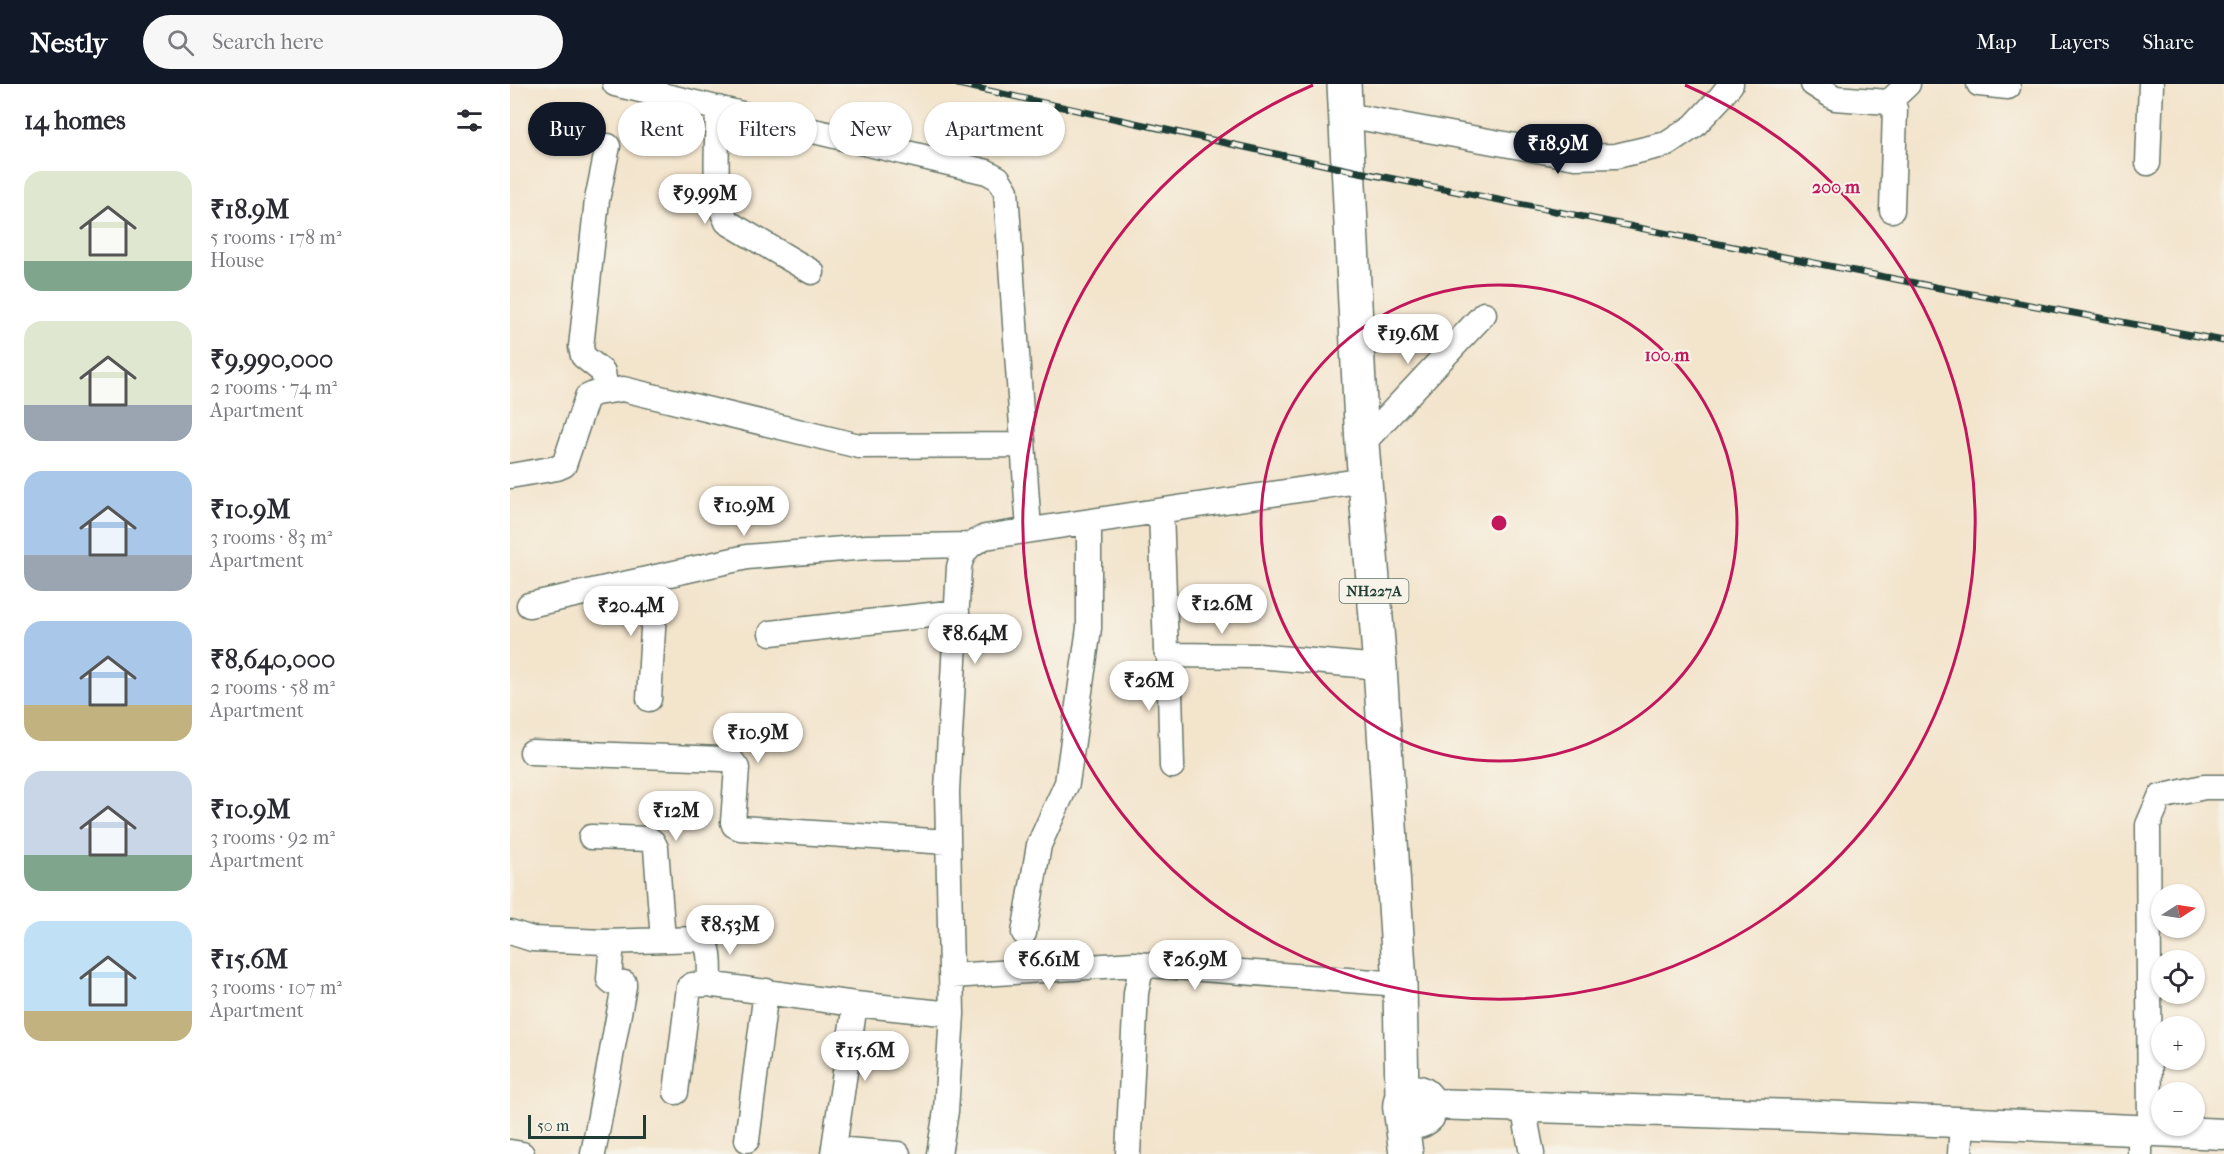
<!DOCTYPE html>
<meta charset="utf-8">
<style>
body{margin:0;font-family:"IM FELL French Canon",serif;background:#f7f7f7;color:#2b2b33;height:100vh;display:flex;flex-direction:column;font-size:22px;white-space:nowrap}
*{box-sizing:border-box;margin:0}
p{font-size:20px;color:#7c7c81}
.icon{flex:none;width:33px;height:33px;fill:none;stroke:currentColor;stroke-width:2;stroke-linecap:round;stroke-linejoin:round}
.map{position:relative;flex:1;overflow:hidden}
.side{display:flex;flex-direction:column;background:#fff;width:510px}
.side>*{flex:none}
.top-card{position:absolute;left:18px;top:18px;width:570px;height:54px;display:flex;gap:12px}
.needle{width:39px;rotate:78deg}
.buttons{position:absolute;left:1641px;top:800px;display:grid;gap:12px}
.buttons a{display:grid;place-items:center;width:54px;height:54px;border-radius:50%;background:#fff;box-shadow:0 2px 4px #0004;font-size:30px}
.scale{position:absolute;left:18px;bottom:15px;width:118px;box-sizing:border-box;padding-left:6px;border:3px solid #1f3d34;border-top:0;font-size:16px;line-height:21px;white-space:nowrap;color:#1f3d34;-webkit-text-stroke:4px #f7f3e8;paint-order:stroke}
.price{position:absolute;translate:-50% -51px;padding:0 14px;border-radius:21px;background:#fff;color:#222;font-size:20px;line-height:39px;filter:drop-shadow(0 2px 3px #0008)}
.price::after{content:'';position:absolute;left:50%;top:36px;width:18px;height:14px;margin-left:-9px;background:inherit;clip-path:polygon(0 0,100% 0,50% 100%)}
.price.active{background:#111827;color:#fff}
ul{padding:0;list-style:none}
li{display:flex;align-items:center;gap:18px;height:150px;padding:0 24px}
li span{display:grid;place-items:center;flex:none;width:168px;height:120px;border-radius:18px;color:#555}
li>.icon{margin-inline-start:auto}
span .icon{width:72px;height:72px;fill:#fffc;stroke-width:1}
li b{font-size:26px}
h2{display:flex;justify-content:space-between;align-items:center;height:72px;padding:0 24px;font-size:26px}
.tag{padding:0 21px;border-radius:27px;background:#fff;box-shadow:0 2px 4px #0004;font-size:21px;line-height:54px}
.tag.active{background:#111827;color:#fff}
header{display:flex;align-items:center;gap:36px;box-sizing:border-box;height:84px;padding:0 30px;background:#111827;color:#fff}
header strong{font-size:28px}
nav{display:flex;gap:33px;margin-inline-start:auto;font-size:21px}
.search{width:420px;height:54px;background:#f7f7f7;display:flex;align-items:center;gap:15px;box-sizing:border-box;padding:0 21px;border-radius:33px;color:#7c7c81;font-size:22px}
main{display:flex;flex:1;min-height:0}
.map>svg:first-child{display:block}
.lines{fill:none;stroke-linecap:round;stroke-linejoin:round}
.minor-casing{stroke:#697769;stroke-width:27}
.major-casing{stroke:#697769;stroke-width:33}
.highway-casing{stroke:#697769;stroke-width:36}
.minor{stroke:#fff;stroke-width:24}
.major{stroke:#fff;stroke-width:30}
.highway{stroke:#fff;stroke-width:33}
.rail-casing{stroke:#1f3d34;stroke-width:7}
.rail{stroke:#f7f3e8;stroke-width:4.5;stroke-dasharray:14;stroke-linecap:butt}
.ring{fill:none;stroke:#c2185b;stroke-width:3}
.labels{text-anchor:middle;stroke-width:4.5;stroke-linejoin:round;paint-order:stroke}
.shield{fill:#f7f3e8;stroke:#60746a;stroke-width:1.5}
.shield-label{font-size:15px;font-weight:bold;fill:#1f3d34}
.centre{fill:#c2185b;stroke:#f7f3e8;stroke-width:3}
.ring-label{font-size:18px;text-anchor:middle;font-weight:bold;fill:#c2185b;stroke:#f7f3e8;stroke-width:4.5;stroke-linejoin:round;paint-order:stroke}
</style>
<header>
<strong>Nestly</strong>
<div class="search"><svg class="icon" aria-label="search" viewBox="0 0 24 24"><circle cx="10" cy="10" r="6"/><path d="M15 15l6 6"/></svg>Search here</div>
<nav><a>Map</a><a>Layers</a><a>Share</a></nav>
</header>
<main>
<section class="side">
<h2>14 homes<svg class="icon" aria-label="filters" viewBox="0 0 24 24"><path d="M4 7h16M4 17h16"/><circle cx="9" cy="7" r="2"/><circle cx="15" cy="17" r="2"/></svg></h2>
<ul>
<li><span style="background:linear-gradient(#dfe7d0 75%,#7fa58c 0)"><svg class="icon" aria-label="home" viewBox="0 0 24 24"><path d="M3 11l9-7 9 7M6 9v11h12V9"/></svg></span><div><b>₹18.9M</b><p>5 rooms · 178 m²</p><p>House</p></div></li>
<li><span style="background:linear-gradient(#dfe7d0 70%,#9aa5b1 0)"><svg class="icon" aria-label="home" viewBox="0 0 24 24"><path d="M3 11l9-7 9 7M6 9v11h12V9"/></svg></span><div><b>₹9,990,000</b><p>2 rooms · 74 m²</p><p>Apartment</p></div></li>
<li><span style="background:linear-gradient(#a9c7e8 70%,#9aa5b1 0)"><svg class="icon" aria-label="home" viewBox="0 0 24 24"><path d="M3 11l9-7 9 7M6 9v11h12V9"/></svg></span><div><b>₹10.9M</b><p>3 rooms · 83 m²</p><p>Apartment</p></div></li>
<li><span style="background:linear-gradient(#a9c7e8 70%,#c2b280 0)"><svg class="icon" aria-label="home" viewBox="0 0 24 24"><path d="M3 11l9-7 9 7M6 9v11h12V9"/></svg></span><div><b>₹8,640,000</b><p>2 rooms · 58 m²</p><p>Apartment</p></div></li>
<li><span style="background:linear-gradient(#c9d6e8 70%,#7fa58c 0)"><svg class="icon" aria-label="home" viewBox="0 0 24 24"><path d="M3 11l9-7 9 7M6 9v11h12V9"/></svg></span><div><b>₹10.9M</b><p>3 rooms · 92 m²</p><p>Apartment</p></div></li>
<li><span style="background:linear-gradient(#bfe0f5 75%,#c2b280 0)"><svg class="icon" aria-label="home" viewBox="0 0 24 24"><path d="M3 11l9-7 9 7M6 9v11h12V9"/></svg></span><div><b>₹15.6M</b><p>3 rooms · 107 m²</p><p>Apartment</p></div></li>
</ul>
</section>
<div class="map">
<svg width="1714" height="1070" viewBox="0 0 1714 1070">
<rect width="100%" height="100%" fill="#f7f3e8"/>
<filter id="ink" filterUnits="userSpaceOnUse"><feTurbulence type="fractalNoise" baseFrequency=".0167" numOctaves="2"/><feDisplacementMap in="SourceGraphic" scale="12" xChannelSelector="R" yChannelSelector="G"/><feConvolveMatrix kernelMatrix="1 2 1 2 8 2 1 2 1" color-interpolation-filters="sRGB"/></filter>
<filter id="wash" filterUnits="userSpaceOnUse"><feTurbulence type="fractalNoise" baseFrequency=".008" numOctaves="4" result="noise"/><feDisplacementMap in="SourceGraphic" scale="24" xChannelSelector="R" yChannelSelector="G"/><feGaussianBlur stdDeviation="1.35" result="paint"/><feColorMatrix in="noise" values="0 0 0 0 0 0 0 0 0 0 0 0 0 0 0 0 0 1.4 0 .05"/><feComposite in="paint" operator="in"/></filter>
<g filter="url(#wash)">
<rect width="100%" height="100%" fill="#f3e4cc"/>
</g>
<g filter="url(#ink)">
<g class="lines">
<g class="minor-casing">
<path id="minor" d="M105 0 477 88 488 94 496 107 519 446
M1303 0 1325 14 1378 18 1383 20 1385 25 1382 126
M1469 0 1498 3
M1379 18 1398 0
M208 24C208 59 201 107 217 138L302 188
M836 31 1065 73 1106 72 1157 60 1184 42 1210 14 1221 0
M1638 79 1641 0
M96 307 93 288 73 272 71 263 87 116 98 62
M852 360 974 230
M0 392 47 384 54 381 77 313 86 309 113 305 349 362 513 361
M651 427 656 566 659 571 748 572 870 583
M19 521 237 473 357 463 459 461
M261 549 447 528
M659 571 662 682
M139 615 146 493
M22 668 213 675 222 677 227 684 223 738 224 741 230 744 437 758
M81 753 139 755 143 758 146 764 153 856
M0 848 22 855 95 858 188 855C203 859 199 883 200 896L204 901 345 920 442 930
M514 849 529 761 557 699 579 544V438
M442 892 624 880 639 881
M166 1008 179 903 182 901 203 900
M1013 1022 1022 1070
M1640 1046 1638 741 1650 713 1694 703H1714
M237 1056 256 907
M324 1065 388 1070
M0 1068 12 1070
M83 1070 114 902V899L102 898 99 895 102 858
M323 1070 345 920
M429 1070 436 1027 442 930 437 707 449 483C453 466 460 460 475 453L855 396
M618 1070 626 909 630 889 639 881 890 900
M1450 1070 1452 1038
M1630 1070V1045"/>
</g>
<g class="major-casing">
<path id="major" d="M920 1020 1287 1031 1714 1050"/>
</g>
<g class="highway-casing">
<path id="highway" d="M834 0 852 360 870 583 890 900 892 1013C883 1032 902 1047 918 1032L920 1020C915 1007 903 1004 892 1013
M891 1031 896 1070"/>
</g>
<use href="#minor" class="minor"/>
<use href="#major" class="major"/>
<use href="#highway" class="highway"/>
<g class="rail-casing">
<path id="rail" d="M448 0 839 86 1440 206 1714 257"/>
</g>
<use href="#rail" class="rail"/>
</g>
</g>
<g class="ring">
<circle cx="989" cy="439" r="238"/>
<path d="M1175 1A476 476 0 1 1 803 1"/>
</g>
<g class="labels">
<rect class="shield" x="829.5" y="495" width="69" height="24" rx="4.5"/>
<g class="shield-label">
<text x="864" y="512">NH227A</text>
</g>
</g>
<circle cx="989" cy="439" r="9" class="centre"/>
<g class="ring-label">
<text x="1326" y="109">200 m</text>
<text x="1157" y="277">100 m</text>
</g>
</svg>
<div class="buttons">
<a><svg class="needle" viewBox="-14 -14 28 28"><path d="M0-13l5 13h-10z" fill="#e53935"/><path d="M0 13l5-13h-10z" fill="#7c7c81"/></svg></a>
<a><svg class="icon" aria-label="locate" viewBox="0 0 24 24"><circle cx="12" cy="12" r="6"/><path d="M12 2v4M12 18v4M2 12h4M18 12h4"/></svg></a>
<a>+</a>
<a>−</a>
</div>
<div class="scale">50 m</div>
<b class="price active" style="left:1048px;top:91px">₹18.9M</b>
<b class="price" style="left:195px;top:141px">₹9.99M</b>
<b class="price" style="left:898px;top:281px">₹19.6M</b>
<b class="price" style="left:234px;top:453px">₹10.9M</b>
<b class="price" style="left:712px;top:551px">₹12.6M</b>
<b class="price" style="left:121px;top:553px">₹20.4M</b>
<b class="price" style="left:465px;top:581px">₹8.64M</b>
<b class="price" style="left:639px;top:628px">₹26M</b>
<b class="price" style="left:248px;top:680px">₹10.9M</b>
<b class="price" style="left:166px;top:758px">₹12M</b>
<b class="price" style="left:220px;top:872px">₹8.53M</b>
<b class="price" style="left:539px;top:907px">₹6.61M</b>
<b class="price" style="left:685px;top:907px">₹26.9M</b>
<b class="price" style="left:355px;top:998px">₹15.6M</b>
<div class="top-card">
<a class="tag active">Buy</a>
<a class="tag">Rent</a>
<a class="tag">Filters</a>
<a class="tag">New</a>
<a class="tag">Apartment</a>
</div>
</div>
</main>
